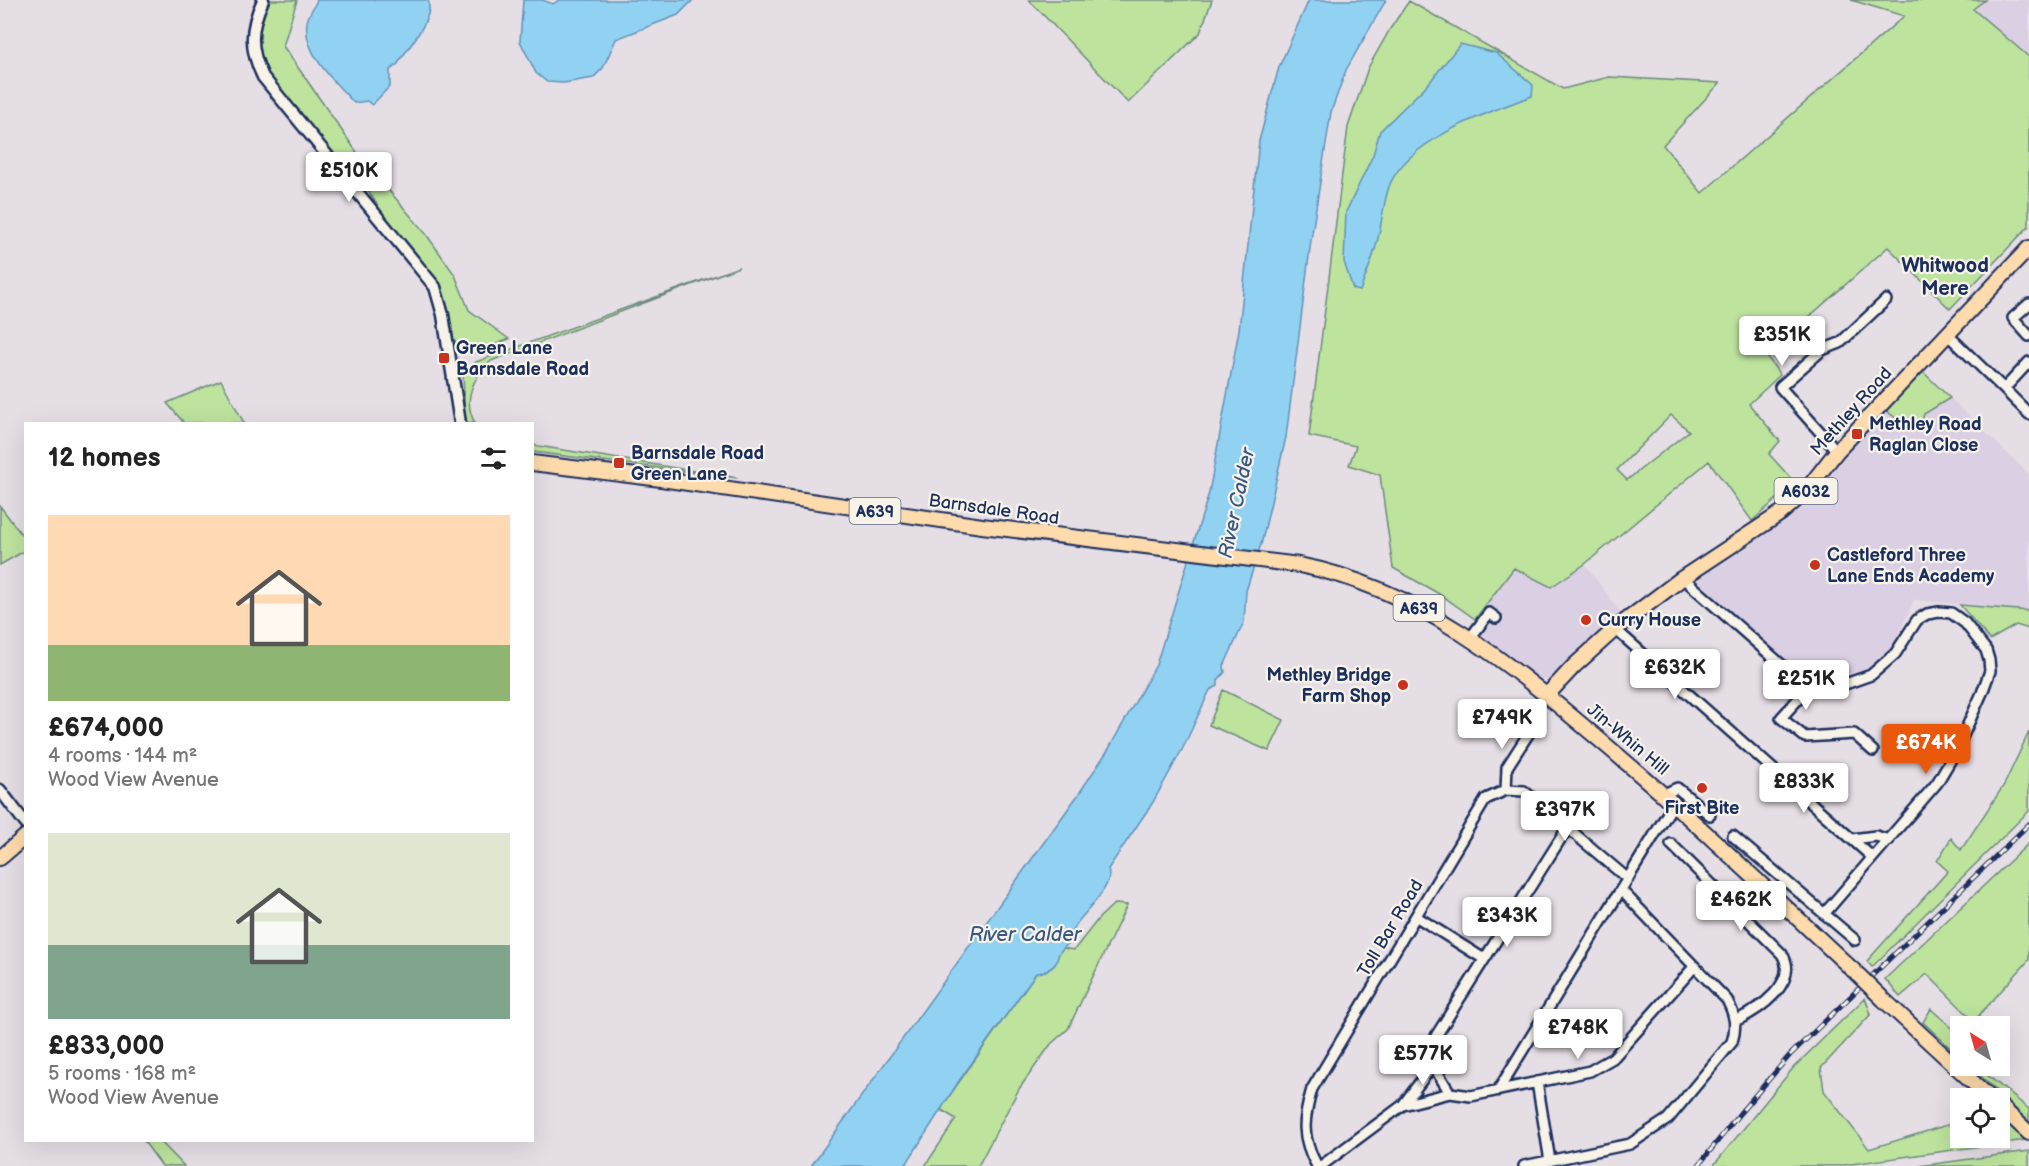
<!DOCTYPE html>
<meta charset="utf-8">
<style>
body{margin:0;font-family:"Balsamiq Sans",sans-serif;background:#f2f2f2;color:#222;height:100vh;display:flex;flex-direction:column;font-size:22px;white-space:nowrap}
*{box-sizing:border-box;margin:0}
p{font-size:20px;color:#767676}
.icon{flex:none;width:33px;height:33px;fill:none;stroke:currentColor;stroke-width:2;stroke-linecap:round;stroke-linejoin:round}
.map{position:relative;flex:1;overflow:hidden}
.panel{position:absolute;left:24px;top:422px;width:510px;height:720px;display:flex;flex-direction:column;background:#fff;border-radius:0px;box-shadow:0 6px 24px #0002}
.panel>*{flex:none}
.needle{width:39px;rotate:323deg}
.buttons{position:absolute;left:1950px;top:1016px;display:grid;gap:12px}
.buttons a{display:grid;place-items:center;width:60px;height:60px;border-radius:0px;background:#fff;box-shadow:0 6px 24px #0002;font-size:30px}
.price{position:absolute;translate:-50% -51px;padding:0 14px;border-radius:6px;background:#fff;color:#222;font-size:20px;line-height:39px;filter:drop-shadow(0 2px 3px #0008)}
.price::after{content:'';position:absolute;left:50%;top:36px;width:18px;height:14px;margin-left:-9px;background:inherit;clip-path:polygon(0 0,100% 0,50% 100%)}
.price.active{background:#ea580c;color:#fff}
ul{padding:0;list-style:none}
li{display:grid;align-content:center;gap:12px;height:318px;padding:0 24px}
li span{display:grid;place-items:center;height:186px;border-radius:0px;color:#555}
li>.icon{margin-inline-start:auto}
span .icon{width:108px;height:108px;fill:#fffc;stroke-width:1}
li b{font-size:26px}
h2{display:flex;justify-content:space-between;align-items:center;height:72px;padding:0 24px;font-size:26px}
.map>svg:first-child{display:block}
.built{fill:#dbd0e3}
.green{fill:#bde39d;stroke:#6c897e;stroke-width:1.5;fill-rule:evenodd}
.water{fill:#91d2f3;stroke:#6291b7;stroke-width:1.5}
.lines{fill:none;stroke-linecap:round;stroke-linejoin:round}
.minor-casing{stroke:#1b2f5e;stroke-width:14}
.tertiary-casing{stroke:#1b2f5e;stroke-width:15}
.primary-casing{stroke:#1b2f5e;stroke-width:18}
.minor{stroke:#f7f3e8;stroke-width:9}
.tertiary{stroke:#f7f3e8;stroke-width:10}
.primary{stroke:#fedbac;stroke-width:14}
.rail-casing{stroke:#1b2f5e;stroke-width:5}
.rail{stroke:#f7f3e8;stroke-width:3;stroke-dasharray:9;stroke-linecap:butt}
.primary-bridge-casing{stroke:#1b2f5e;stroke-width:18;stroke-linecap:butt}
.primary-bridge{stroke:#fedbac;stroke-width:14}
.poi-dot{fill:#c8321e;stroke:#f7f3e8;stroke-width:2}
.labels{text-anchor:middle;stroke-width:4.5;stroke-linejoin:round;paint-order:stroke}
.shield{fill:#f7f3e8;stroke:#5d6a87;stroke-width:1.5}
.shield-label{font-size:16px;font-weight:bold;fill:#1b2f5e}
.poi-label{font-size:18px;font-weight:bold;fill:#1b2f5e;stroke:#f7f3e8;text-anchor:start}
.street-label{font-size:18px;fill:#1b2f5e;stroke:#f7f3e8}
.neighbourhood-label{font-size:20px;font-weight:bold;fill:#1b2f5e;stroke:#f7f3e8}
.water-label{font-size:20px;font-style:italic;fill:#385883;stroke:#f7f3e8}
</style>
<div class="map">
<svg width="2029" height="1166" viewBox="0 0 2029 1166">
<rect width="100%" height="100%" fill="#e6dee5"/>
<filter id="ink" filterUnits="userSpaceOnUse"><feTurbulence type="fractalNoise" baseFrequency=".0167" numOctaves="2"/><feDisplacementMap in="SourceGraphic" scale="12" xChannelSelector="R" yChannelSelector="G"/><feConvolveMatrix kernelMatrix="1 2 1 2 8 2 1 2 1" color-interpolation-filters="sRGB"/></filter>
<g filter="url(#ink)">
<path class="built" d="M1985 0H2029V57L1973 9Z
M1921 370 2029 474V611L1914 600 1892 649 1871 667 1833 682H1817L1805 677 1699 588 1697 580 1765 535 1810 500 1867 429Z
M1585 564 1621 613 1551 680 1540 679 1532 675 1468 629 1514 567 1551 587Z"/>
<path class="green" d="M270 0H297L283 46 363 161 356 168 343 167C319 138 269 88 259 54 253 36 262 16 270 0Z
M1029 0H1212L1200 33 1128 103Z
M1851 0H1985L1973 9 2029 57V226L1950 309 1888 247 1766 355 1780 375 1749 404 1780 441 1769 454 1795 483 1752 521 1709 461 1585 564 1551 587 1514 568 1475 619 1441 595 1393 568 1380 475 1349 465 1356 446 1309 436 1348 127 1368 68 1390 29 1409 1 1563 89 1609 77 1720 83 1663 145 1702 193 1904 16ZM1671 415 1689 431 1627 480 1617 470Z
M380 180 426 234 455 275 469 310 509 339 476 353 459 348 453 337 440 286 387 220 366 187Z
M739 267 491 361C473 377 462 400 475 423H465L463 373 476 362Z
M1921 370 1950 398 1924 414 1920 429 1915 422 1896 418 1885 410Z
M221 380 244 423H184L167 403Z
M532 445 738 478 533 452Z
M0 506 25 539 26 550 0 565Z
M1960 605 2029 611V629L2016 625 1990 640Z
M1223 690 1284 720 1269 751 1209 725Z
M2029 732V811L1872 967 1867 961 1948 871 1937 861 1951 838 1961 850 2004 785Z
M2029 843V960L1974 1021 1927 974 1900 997 1885 979Z
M1114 904 1127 905 1068 1029 1051 1044 1019 1089 978 1166H925L956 1119 940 1109 1036 973 1063 948 1074 950 1099 918Z
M1865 998 1871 1014 1821 1068 1824 1091 1869 1149 1960 1121V1137H2000V1118L2026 1140 1837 1166H1713L1794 1067Z
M1931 1009 1960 1035V1057L1923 1022Z
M1969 1065H1985L1986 1074 2029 1109V1122Z
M143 1140H159L184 1166H162Z
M2029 1151V1166H1919L2022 1152Z"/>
<path class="water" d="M317 0H428C435 19 407 48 397 65L390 70V86L372 105 367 101 354 103C336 83 302 53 307 22 308 15 314 7 317 0Z
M523 0H542L553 4 559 0H693L678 15 616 39 603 68 593 78 564 83 547 82 536 73 520 41Z
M1309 0H1386L1346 70 1331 112 1311 240 1286 437 1262 541 1246 591 1244 622 1224 666 1225 672 1218 680V686L1210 690 1183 748 1153 802 1108 869C1115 886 1084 912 1075 926 1072 932 1071 939 1068 944 1065 947 1061 949 1059 954 1057 957 1058 960 1056 963 1052 969 1043 973 1036 973L959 1081 905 1166H811L1078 795 1108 750 1156 665 1209 493 1239 330 1259 141 1279 67Z
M1460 44 1496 53 1533 85 1532 96C1489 112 1409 139 1390 184 1383 202 1382 224 1377 242 1373 259 1366 275 1360 291L1353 289 1344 262 1346 212 1373 155 1380 131 1429 83Z"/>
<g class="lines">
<g class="minor-casing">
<path id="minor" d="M2029 304 2013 318 2029 336
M1947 334 2004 389 2029 362
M2004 389 2029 414
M1837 451 1780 387 1822 350 1840 343 1886 300
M1683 578 1800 681 1810 686 1834 688 1871 675 1895 654 1917 620 1927 614 1939 612 1951 613 1965 623 1986 650 1989 660 1990 671 1982 693 1957 749 1937 783 1824 914
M1615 629 1872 857
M1471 637 1489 613 1496 618
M1810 686 1781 718 1805 737 1854 734 1873 751
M1506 790 1507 767 1536 722
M1664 794 1677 788 1710 815
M1733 836 1855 940
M1852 839 1876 836 1889 840
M1671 844 1782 954C1800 982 1759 1010 1735 1021
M1417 917 1484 959
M1433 1065 1450 1093 1471 1096 1590 1071 1613 1058 1694 967
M1433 1065 1436 1036 1568 827
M1537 1082 1550 1161
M1499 1089 1674 803
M1403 1105 1450 1093
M1317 1166C1301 1137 1303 1120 1312 1089L1486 799 1506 790 1524 791 1628 879
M1321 1166 1403 1105 1433 1065
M1524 1166 1630 1144 1668 1119 1732 1042C1737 1026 1735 1015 1727 1000L1621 890"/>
</g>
<g class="tertiary-casing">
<path id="tertiary" d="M263 0C250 28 249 49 263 77L435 287 443 315 460 423
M0 790 26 824"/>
</g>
<g class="primary-casing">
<path id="primary" d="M532 463 661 479 982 526 1299 565C1419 588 1510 664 1601 741 1688 814 1770 893 1853 970
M1547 695 1574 666 1615 629 1681 579 1781 513 1805 492 1837 451 2029 248
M0 858 26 836
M1884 1000 1990 1098
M2000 1106 2029 1133"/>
</g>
<use href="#minor" class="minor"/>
<use href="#tertiary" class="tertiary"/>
<use href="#primary" class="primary"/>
<g class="rail-casing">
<path id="rail" d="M1698 1166 1740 1113 1790 1055 2029 824"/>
</g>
<use href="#rail" class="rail"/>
<g class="primary-bridge-casing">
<path id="primary-bridge" d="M1853 970 1884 1000"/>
</g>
<use href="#primary-bridge" class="primary-bridge"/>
</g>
</g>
<g class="poi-dot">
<rect x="438" y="352" width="12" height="12" rx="3"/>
<rect x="1851" y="428" width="12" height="12" rx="3"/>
<rect x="613" y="457" width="12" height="12" rx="3"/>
<circle cx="1815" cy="565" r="6"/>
<circle cx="1586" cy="620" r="6"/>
<circle cx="1403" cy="685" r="6"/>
<circle cx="1702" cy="788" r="6"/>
</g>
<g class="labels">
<g class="shield">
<rect x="1774.5" y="478" width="63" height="26" rx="4.5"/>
<rect x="849.5" y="498" width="51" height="26" rx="4.5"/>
<rect x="1393.5" y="595" width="51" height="26" rx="4.5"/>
</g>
<g class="shield-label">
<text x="1806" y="497">A6032</text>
<text x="875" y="517">A639</text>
<text x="1419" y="614">A639</text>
</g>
<g class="poi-label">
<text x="456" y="354">Green Lane<tspan x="456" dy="21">Barnsdale Road</tspan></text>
<text x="1869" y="430">Methley Road<tspan x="1869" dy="21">Raglan Close</tspan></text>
<text x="631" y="459">Barnsdale Road<tspan x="631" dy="21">Green Lane</tspan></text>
<text x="1827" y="561">Castleford Three<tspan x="1827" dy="21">Lane Ends Academy</tspan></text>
<text x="1598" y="626">Curry House</text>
<text x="1391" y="681" text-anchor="end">Methley Bridge<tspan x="1391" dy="21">Farm Shop</tspan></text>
<text x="1702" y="814" text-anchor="middle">First Bite</text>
</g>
<g class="street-label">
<text transform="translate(1851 411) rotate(-48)" y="6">Methley Road</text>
<text transform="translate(994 509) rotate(8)" y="6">Barnsdale Road</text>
<text transform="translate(1628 739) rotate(40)" y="6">Jin-Whin Hill</text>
<text transform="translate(1390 928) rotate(-59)" y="6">Toll Bar Road</text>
</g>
<g class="neighbourhood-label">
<text x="1945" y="272">Whitwood<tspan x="1945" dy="23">Mere</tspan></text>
</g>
<g class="water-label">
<text transform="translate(1236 503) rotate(-78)" y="7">River Calder</text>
<text x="1025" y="941">River Calder</text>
</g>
</g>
</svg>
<div class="buttons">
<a><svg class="needle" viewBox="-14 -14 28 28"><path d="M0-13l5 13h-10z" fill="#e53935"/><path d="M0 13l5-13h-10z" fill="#767676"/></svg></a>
<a><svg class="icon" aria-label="locate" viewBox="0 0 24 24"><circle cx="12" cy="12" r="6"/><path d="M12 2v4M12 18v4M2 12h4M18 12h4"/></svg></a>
</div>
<b class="price" style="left:349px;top:203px">£510K</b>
<b class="price" style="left:1782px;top:367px">£351K</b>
<b class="price" style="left:1675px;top:700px">£632K</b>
<b class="price" style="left:1806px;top:711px">£251K</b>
<b class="price" style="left:1502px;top:750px">£749K</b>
<b class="price active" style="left:1926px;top:775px">£674K</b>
<b class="price" style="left:1804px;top:814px">£833K</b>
<b class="price" style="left:1565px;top:842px">£397K</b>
<b class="price" style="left:1741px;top:932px">£462K</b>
<b class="price" style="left:1507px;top:948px">£343K</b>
<b class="price" style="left:1578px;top:1060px">£748K</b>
<b class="price" style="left:1423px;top:1086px">£577K</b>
<section class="panel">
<h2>12 homes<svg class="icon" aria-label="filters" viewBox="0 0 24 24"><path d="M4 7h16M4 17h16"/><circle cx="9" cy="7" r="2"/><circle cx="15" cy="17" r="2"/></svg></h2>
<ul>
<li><span style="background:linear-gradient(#ffd9b3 70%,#8fb573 0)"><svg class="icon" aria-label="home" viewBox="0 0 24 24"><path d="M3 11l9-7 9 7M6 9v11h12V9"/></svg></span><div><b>£674,000</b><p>4 rooms · 144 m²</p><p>Wood View Avenue</p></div></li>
<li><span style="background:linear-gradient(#dfe7d0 60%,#7fa58c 0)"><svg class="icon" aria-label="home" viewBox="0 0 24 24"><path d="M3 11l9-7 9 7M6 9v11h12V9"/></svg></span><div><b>£833,000</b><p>5 rooms · 168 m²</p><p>Wood View Avenue</p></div></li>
</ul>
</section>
</div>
